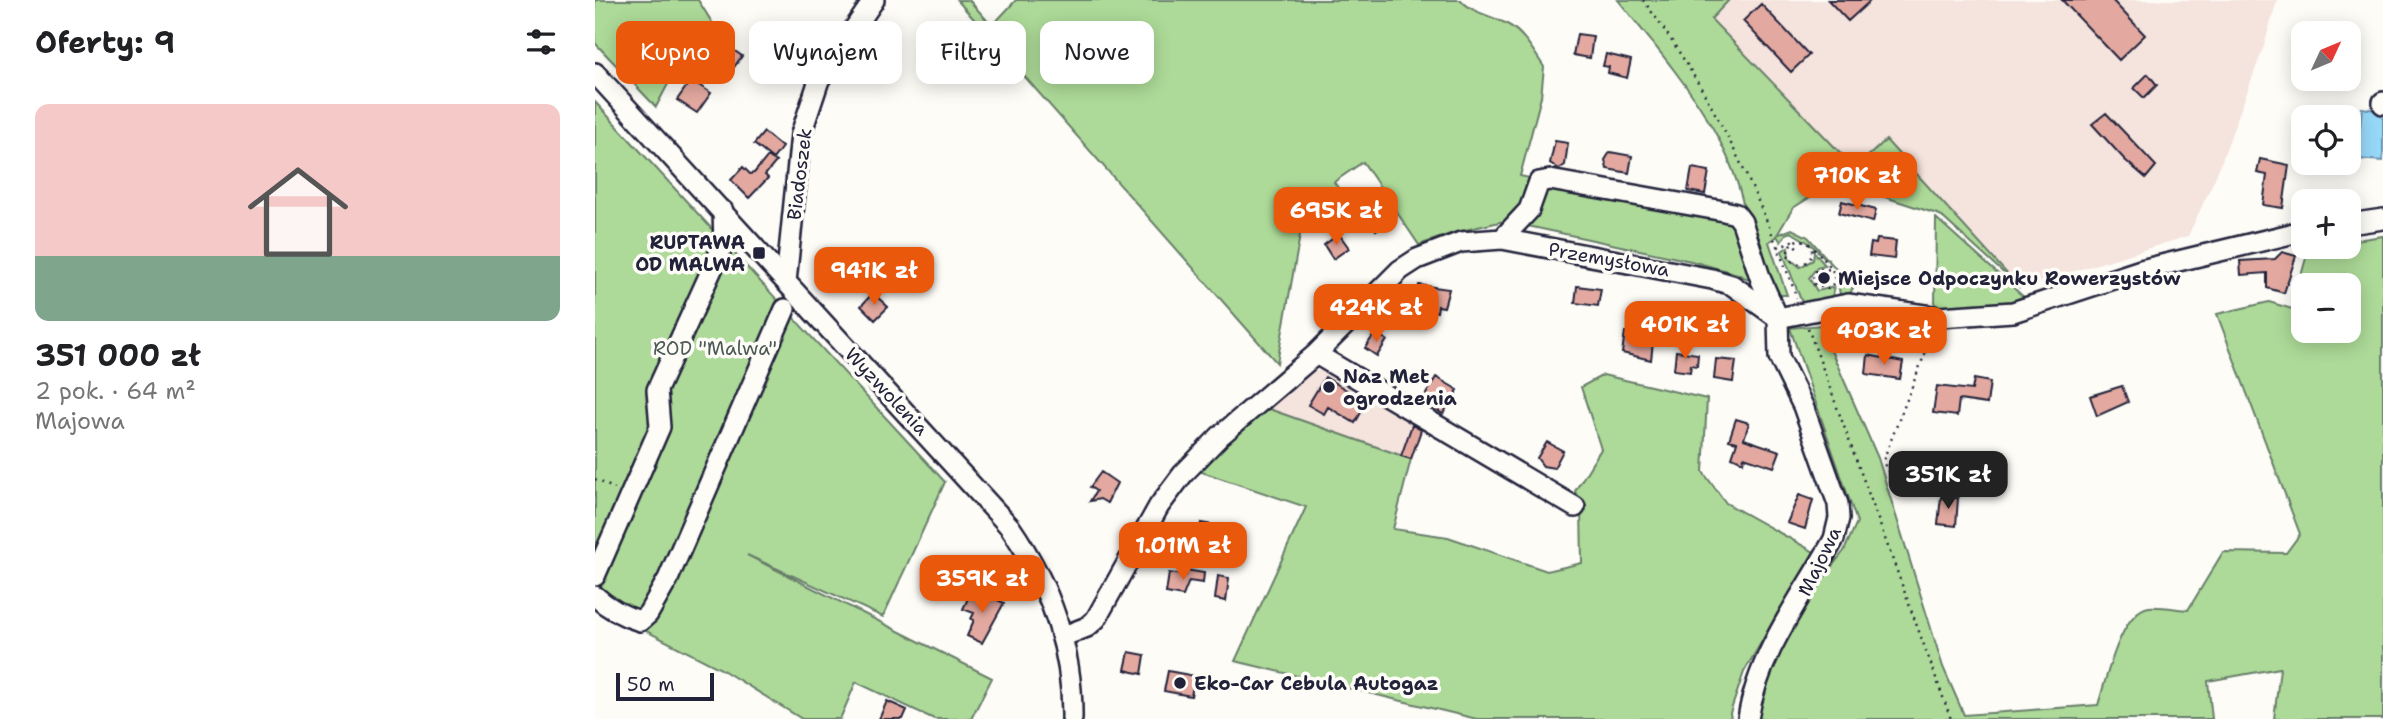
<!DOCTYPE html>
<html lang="pl">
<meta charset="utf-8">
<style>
body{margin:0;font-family:"Shantell Sans",sans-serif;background:#f2f2f2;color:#202124;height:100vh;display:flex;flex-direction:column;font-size:26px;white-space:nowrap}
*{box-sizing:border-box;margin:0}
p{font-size:23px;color:#757577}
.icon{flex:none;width:38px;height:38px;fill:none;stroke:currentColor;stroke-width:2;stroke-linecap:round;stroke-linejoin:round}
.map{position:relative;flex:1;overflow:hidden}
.sheet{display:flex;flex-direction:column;background:#fff;width:595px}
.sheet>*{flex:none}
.guide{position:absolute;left:21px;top:21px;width:665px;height:63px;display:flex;gap:14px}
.needle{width:46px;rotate:46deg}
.controls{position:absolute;left:1696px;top:21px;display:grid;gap:14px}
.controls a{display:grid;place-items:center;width:70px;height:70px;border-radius:14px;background:#fff;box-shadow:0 4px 18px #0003;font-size:35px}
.scale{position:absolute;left:21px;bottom:18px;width:98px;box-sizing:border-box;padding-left:7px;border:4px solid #22223b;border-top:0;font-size:19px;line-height:24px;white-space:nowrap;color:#22223b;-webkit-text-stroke:5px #fdfcf7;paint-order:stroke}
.price{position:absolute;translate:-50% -60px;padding:0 16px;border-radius:14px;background:#ea580c;color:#fff;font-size:23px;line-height:46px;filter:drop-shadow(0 2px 4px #0008)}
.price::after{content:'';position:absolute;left:50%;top:42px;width:21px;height:16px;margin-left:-10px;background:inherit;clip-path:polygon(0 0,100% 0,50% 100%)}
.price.selected{background:#222;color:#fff}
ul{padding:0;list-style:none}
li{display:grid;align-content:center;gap:14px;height:371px;padding:0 35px}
li span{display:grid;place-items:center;height:217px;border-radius:14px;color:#555}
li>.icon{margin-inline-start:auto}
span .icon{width:126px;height:126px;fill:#fffc;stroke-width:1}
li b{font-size:30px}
h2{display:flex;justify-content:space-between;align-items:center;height:84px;padding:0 35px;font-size:30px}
.tag{padding:0 24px;border-radius:14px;background:#fff;box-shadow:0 4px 18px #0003;font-size:24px;line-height:63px}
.tag.selected{background:#ea580c;color:#fff}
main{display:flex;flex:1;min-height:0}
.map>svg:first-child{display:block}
.built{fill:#f5e3dd}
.green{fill:#adda98;stroke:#687e6a;stroke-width:2;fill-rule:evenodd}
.water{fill:#96d8f8;stroke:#688fac;stroke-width:2}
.building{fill:#e3a9a0;stroke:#22223b;stroke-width:2}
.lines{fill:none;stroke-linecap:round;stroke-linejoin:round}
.minor-casing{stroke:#22223b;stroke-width:24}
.path{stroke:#22223b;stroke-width:2.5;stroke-dasharray:2 5;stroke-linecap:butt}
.minor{stroke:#fdfcf7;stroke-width:19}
.poi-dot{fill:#22223b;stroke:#fdfcf7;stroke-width:2.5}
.labels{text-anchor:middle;stroke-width:7;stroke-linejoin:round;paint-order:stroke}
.street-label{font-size:19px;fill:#22223b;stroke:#fdfcf7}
.poi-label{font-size:19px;font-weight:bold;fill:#22223b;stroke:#fdfcf7;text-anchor:start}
.park-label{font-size:19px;fill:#4c5957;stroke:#fdfcf7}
</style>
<main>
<section class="sheet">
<h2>Oferty: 9<svg class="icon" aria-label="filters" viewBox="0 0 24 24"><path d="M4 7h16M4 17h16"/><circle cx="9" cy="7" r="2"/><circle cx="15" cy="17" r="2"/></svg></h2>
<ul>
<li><span style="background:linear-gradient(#f6c9c9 70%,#7fa58c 0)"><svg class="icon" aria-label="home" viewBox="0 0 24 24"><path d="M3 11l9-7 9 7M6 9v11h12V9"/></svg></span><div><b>351 000 zł</b><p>2 pok. · 64 m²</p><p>Majowa</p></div></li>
</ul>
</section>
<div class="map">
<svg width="1788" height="719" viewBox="0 0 1788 719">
<rect width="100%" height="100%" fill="#fdfcf7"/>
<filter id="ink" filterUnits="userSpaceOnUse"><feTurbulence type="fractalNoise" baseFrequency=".0143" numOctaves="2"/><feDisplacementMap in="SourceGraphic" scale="14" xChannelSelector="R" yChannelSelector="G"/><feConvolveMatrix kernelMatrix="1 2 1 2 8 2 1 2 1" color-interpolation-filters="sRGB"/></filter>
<g filter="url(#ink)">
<path class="built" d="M1134 0H1682L1669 46 1621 176 1593 236 1425 288 1291 140 1260 169 1116 18Z
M728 370 828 429 817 459 671 408 711 372Z"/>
<path class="green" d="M0 0H103L118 24 85 61 61 107 0 43Z
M362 0H374L397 26 421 0H866C877 13 897 16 912 24 929 33 939 52 949 67L946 97 925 176 1152 225C1140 135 1077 68 1023 0H1134L1116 19 1260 168 1291 140 1425 288 1345 215 1241 181 1198 208 1182 235 1197 229 1213 237 1258 288 1255 293 1245 295 1241 268 1214 243 1196 232 1191 234 1186 242 1182 236 1174 242 1192 295H1183L1143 274 1096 261 909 221 861 232 824 245 768 162 739 182 746 192 707 224 682 363Z
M0 102 350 482 288 617 152 555 397 678 376 719H339L261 682 245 719H207L126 669 0 605Z
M1341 218 1433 301 1394 308 1340 307Z
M1788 236V719H1679L1685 668 1613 681 1617 719H1159L1158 699 1198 616 1249 551 1262 522 1195 328 1247 323 1234 346 1283 458 1348 667 1369 715 1503 705C1511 680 1526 611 1554 607 1566 606 1581 609 1593 610L1628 552 1691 553 1705 534 1622 314 1674 302 1697 309 1714 247H1754V241ZM1708 285H1754V331H1708Z
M1193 247 1194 258 1205 267 1218 260 1219 252 1230 265 1222 267 1214 278 1222 291 1239 287 1237 297 1208 305 1187 251Z
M1008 375 1112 399 1108 472 1131 503 1219 552 1149 672 1135 713 1136 719H882L640 661 711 507 601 470 671 408 816 459 798 529 853 537 952 571 987 563 986 508 980 491 1006 449 986 387Z"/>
<path class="water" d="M1767 108 1788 111V161L1762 159Z"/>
<path class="building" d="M1233 0H1276L1253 21Z
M1467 0H1517L1550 35 1524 60Z
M1166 4 1214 55 1196 72 1148 21Z
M982 34 998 36 995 58 978 55Z
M131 45 147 56 132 77 116 66Z
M1011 54 1036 60 1032 78 1013 73 1014 67 1008 66Z
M1553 74 1562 85 1549 98 1539 88Z
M96 80 116 93 102 113 82 100Z
M1511 113 1561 166 1551 178 1530 160 1497 124Z
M169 132 187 147 178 159 159 144Z
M960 141 973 143 970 165 964 169 955 163Z
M1015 152 1037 156 1034 173 1012 169 1010 160Z
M173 156 181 162 170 175 173 178 154 198 136 180 148 167 155 174 159 173Z
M1665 159 1694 165 1688 208 1668 205 1672 175 1662 173Z
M1097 168 1114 171 1110 194 1093 191Z
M1247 201 1281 210 1278 222 1244 213Z
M785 202 797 219 781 230 769 213Z
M744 234 754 248 738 259 729 245Z
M1282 239 1301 241 1299 259 1274 256 1276 243 1281 244Z
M1687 252 1701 256 1689 293 1672 288V273L1646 275 1645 261 1680 259Z
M824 285 854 289 849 307 843 306 842 312 819 307Z
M982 286 1006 289 1003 306 980 303Z
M278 293 293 307 280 320 266 306Z
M1030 332 1044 333 1043 340 1058 342 1056 360 1027 353Z
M780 333 792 340 782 356 770 348Z
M1081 351 1103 354 1102 366 1096 365 1095 372 1079 370Z
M1273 355 1308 362 1305 379 1271 374Z
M1121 359 1141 361 1138 382 1119 379Z
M730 377 772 402 760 423 733 407 729 414 713 405Z
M841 377 863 390 848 414 827 401Z
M1379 379 1395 382 1392 404 1364 400 1362 416 1338 413 1342 386 1377 390Z
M1527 386 1533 402 1502 416 1495 396Z
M1141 419 1154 423 1149 439 1185 451 1179 467 1149 457 1148 462 1137 457 1142 442 1134 440Z
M817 425 826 430 816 459 806 456Z
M952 442 968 451 959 468 948 466 942 458Z
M506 472 522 483 512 503 505 499 495 501 501 491 495 487Z
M1204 495 1218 500 1210 529 1192 523Z
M1346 497 1363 498 1361 526 1343 524Z
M606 523 618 525 614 547 594 544 597 527 605 528Z
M591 570 609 573 608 583 594 581 588 596 571 593 574 573 591 575Z
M623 576 634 578 631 601 620 599Z
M388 593 409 603 387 643 372 636 379 620 376 619 379 613 368 609 375 594 386 599Z
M534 652 550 655 547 674 530 670Z
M573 671 600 676 596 696 569 691Z
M292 701 312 710 308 719H284Z"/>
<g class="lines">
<g class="minor-casing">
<path id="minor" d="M0 73 415 527C455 585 478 648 477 719
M1788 102V104
M1754 224 1788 219
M907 239 934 210 944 182 955 180 1129 211 1141 214 1147 222 1166 280 1183 318 1184 357 1208 406 1243 504 1244 518 1239 539C1207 597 1163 653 1153 719
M191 282 206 134 224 80 279 0
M721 354 980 507
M0 576 65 427 62 390 129 243 128 211
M0 596C13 608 28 616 45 621L53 614 73 579 190 309
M469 636 492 627 501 619 564 506 588 474 625 436 721 354 805 270 822 259 866 242 907 239 1117 279 1137 285 1183 318 1253 304 1344 317 1418 312 1546 270 1708 231"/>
</g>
<path class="path" d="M1048 0C1116 91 1163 192 1202 298
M1193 252a12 12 0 1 1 24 0a12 12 0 1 1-24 0Z
M1214 244C1224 255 1252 276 1233 289L1219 284 1218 276 1223 268 1237 270
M1183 247 1197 241 1203 249
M1213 328 1356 719
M0 479 20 489
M1336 496 1332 482 1298 478 1290 467 1289 458 1338 333"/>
<use href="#minor" class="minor"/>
</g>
</g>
<g class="poi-dot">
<rect x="157" y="246" width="14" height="14" rx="3.5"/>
<circle cx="1229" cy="278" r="7"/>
<circle cx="734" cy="387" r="7"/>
<circle cx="585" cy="683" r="7"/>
</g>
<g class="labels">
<g class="street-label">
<text transform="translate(204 174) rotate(-83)" y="7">Biadoszek</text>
<text transform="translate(1014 259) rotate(10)" y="7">Przemysłowa</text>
<text transform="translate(292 391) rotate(47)" y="7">Wyzwolenia</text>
<text transform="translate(1224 561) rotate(-64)" y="7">Majowa</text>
</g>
<g class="poi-label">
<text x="150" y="249" text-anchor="end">RUPTAWA<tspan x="150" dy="22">OD MALWA</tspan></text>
<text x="1243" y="285">Miejsce Odpoczynku Rowerzystów</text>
<text x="748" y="383">Naz Met<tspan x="748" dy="22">ogrodzenia</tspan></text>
<text x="599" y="690">Eko-Car Cebula Autogaz</text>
</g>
<g class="park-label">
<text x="120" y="355">ROD "Malwa"</text>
</g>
</g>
</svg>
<div class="controls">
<a><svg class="needle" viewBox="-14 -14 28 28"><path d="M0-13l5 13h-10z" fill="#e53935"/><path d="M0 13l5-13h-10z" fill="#757577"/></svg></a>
<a><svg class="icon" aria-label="locate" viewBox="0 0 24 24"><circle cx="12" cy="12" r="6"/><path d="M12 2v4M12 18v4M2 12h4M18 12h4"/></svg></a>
<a>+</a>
<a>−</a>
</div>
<div class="scale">50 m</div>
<b class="price" style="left:1262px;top:212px">710K zł</b>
<b class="price" style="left:741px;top:247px">695K zł</b>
<b class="price" style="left:279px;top:307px">941K zł</b>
<b class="price" style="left:781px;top:344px">424K zł</b>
<b class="price" style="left:1090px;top:361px">401K zł</b>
<b class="price" style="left:1289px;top:367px">403K zł</b>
<b class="price selected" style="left:1353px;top:511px">351K zł</b>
<b class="price" style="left:588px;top:582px">1.01M zł</b>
<b class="price" style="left:387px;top:615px">359K zł</b>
<div class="guide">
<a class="tag selected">Kupno</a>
<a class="tag">Wynajem</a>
<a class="tag">Filtry</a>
<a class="tag">Nowe</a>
</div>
</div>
</main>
